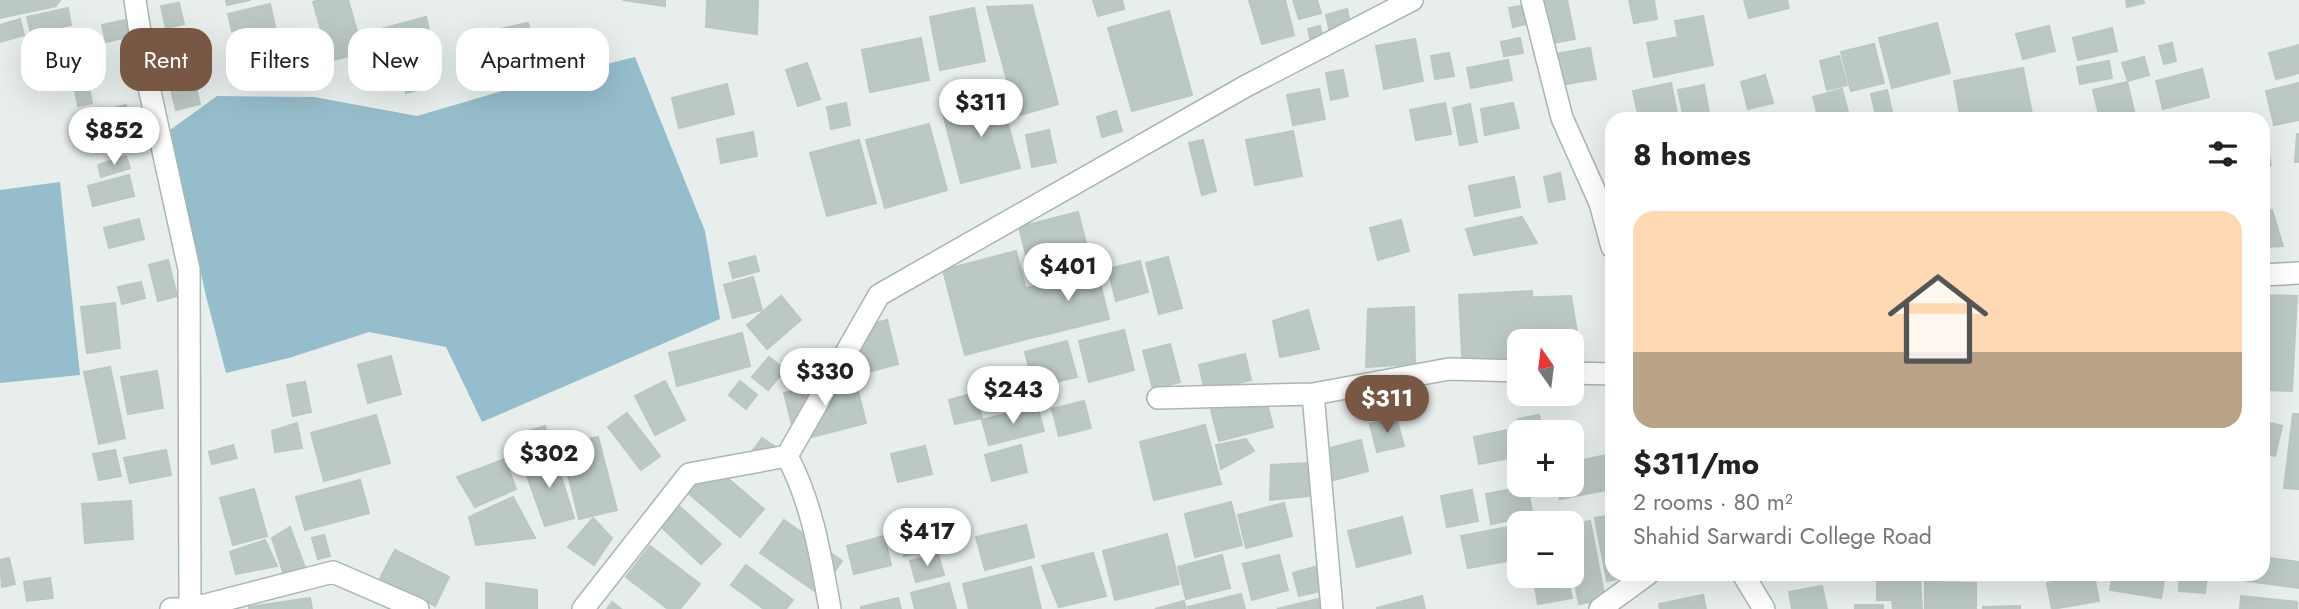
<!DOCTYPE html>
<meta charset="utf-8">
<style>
body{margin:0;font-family:Jost,sans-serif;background:#f6f6f6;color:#222;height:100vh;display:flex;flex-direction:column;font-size:26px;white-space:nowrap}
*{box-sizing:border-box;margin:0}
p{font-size:23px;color:#767676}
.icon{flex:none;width:38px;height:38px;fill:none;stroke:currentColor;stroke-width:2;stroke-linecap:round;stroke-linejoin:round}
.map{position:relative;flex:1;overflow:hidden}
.details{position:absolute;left:1605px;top:112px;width:665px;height:469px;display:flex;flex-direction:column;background:#fff;border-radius:21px;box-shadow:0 7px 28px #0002}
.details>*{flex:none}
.guide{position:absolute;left:21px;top:28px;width:665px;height:63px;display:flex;gap:14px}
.needle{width:46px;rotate:346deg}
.fabs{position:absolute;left:1507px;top:329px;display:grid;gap:14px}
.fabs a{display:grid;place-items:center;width:77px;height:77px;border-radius:14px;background:#fff;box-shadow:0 7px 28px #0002;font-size:35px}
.price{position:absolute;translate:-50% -60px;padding:0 16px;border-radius:24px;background:#fff;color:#222;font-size:23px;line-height:46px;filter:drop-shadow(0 2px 4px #0008)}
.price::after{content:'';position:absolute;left:50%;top:42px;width:21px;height:16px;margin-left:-10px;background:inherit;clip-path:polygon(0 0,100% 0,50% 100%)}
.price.on{background:#785745;color:#fff}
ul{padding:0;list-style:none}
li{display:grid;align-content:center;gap:14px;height:371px;padding:0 28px}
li+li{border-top:2px solid #e0e0e0}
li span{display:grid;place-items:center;height:217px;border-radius:21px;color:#555}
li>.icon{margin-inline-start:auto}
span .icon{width:126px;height:126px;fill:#fffc;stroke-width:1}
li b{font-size:30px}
h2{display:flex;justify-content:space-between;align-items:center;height:84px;padding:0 28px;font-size:30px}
.pill{padding:0 24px;border-radius:21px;background:#fff;box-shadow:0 7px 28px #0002;font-size:24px;line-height:63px}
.pill.on{background:#785745;color:#fff}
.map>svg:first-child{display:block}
.water{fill:#96bdcb}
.building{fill:#bcc8c5;stroke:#bac7c3;stroke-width:2}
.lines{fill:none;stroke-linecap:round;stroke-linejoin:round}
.minor-casing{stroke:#aab6b2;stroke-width:24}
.minor{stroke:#fff;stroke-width:21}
</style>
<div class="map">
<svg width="2299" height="609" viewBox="0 0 2299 609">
<rect width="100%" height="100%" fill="#e7eeeb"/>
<path class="water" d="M635 57 705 231 720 319 482 422 446 347 369 332 289 358 226 373 206 296 170 130 217 96 314 97 417 116 523 85Z
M60 182 80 375 0 383V190Z"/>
<path class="building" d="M0 0H60L56 6 0 18Z
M226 0H250L227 5Z
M319 0H348L363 52 330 61 313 2Z
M623 0H665V6Z
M707 0H758L757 34 706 27Z
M1093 0H1122L1124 9 1098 16Z
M1249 0H1285L1294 35 1262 44Z
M1293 0H1317L1321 13 1299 19Z
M1537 0H1567L1575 39 1546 44Z
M1629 0H1654L1657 19 1634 23Z
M1744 0H1787L1789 8 1749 18Z
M2126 0H2143L2144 3 2127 7Z
M179 3 184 24 166 28 161 6Z
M270 4 280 50 258 55 251 26 232 31 228 14Z
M1531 4 1535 22 1513 27 1509 8Z
M1032 5 1058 104 1017 116 987 7Z
M68 8 71 25 31 33 27 17Z
M974 8 985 61 940 70 930 17Z
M1347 9 1351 27 1330 33 1326 15Z
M1169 11 1192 95 1132 111 1108 28Z
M1703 16 1713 65 1654 77 1647 43 1678 37 1675 21Z
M426 17 431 39 368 57 362 34Z
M20 19 24 35 0 42V25Z
M125 20 128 37 106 42 102 25Z
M528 23 533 48 496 57 490 31Z
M1937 23 1950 73 1892 88 1879 38Z
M1320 26 1322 35 1310 38 1308 29Z
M2049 26 2055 51 2023 59 2016 34Z
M2112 28 2117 51 2078 60 2073 38Z
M89 34 91 52 75 55 73 36Z
M190 35 198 72 170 78 162 41Z
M921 38 929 80 870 92 862 50Z
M1520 38 1523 53 1504 56 1501 42Z
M1415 39 1423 81 1384 89 1376 46Z
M2172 43 2176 61 2164 64 2159 46Z
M1874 44 1884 83 1851 91 1841 52Z
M2299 45V73L2276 79 2269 53Z
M1590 48 1596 79 1555 86 1549 55Z
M1449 53 1454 76 1435 79 1431 56Z
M1839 56 1847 85 1827 90 1820 61Z
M2144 57 2149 75 2128 81 2122 63Z
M1508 60 1512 80 1471 88 1467 68Z
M2109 61 2112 78 2080 84 2077 67Z
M427 62 434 86 406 93 400 70Z
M807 63 820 99 798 106 786 70Z
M2023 68 2033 119H1961L1954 81Z
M2202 69 2209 97 2163 109 2156 81Z
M1343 70 1348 96 1331 100 1326 73Z
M1765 75 1773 103 1748 109 1741 82Z
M87 78 92 103 78 106 73 81Z
M2127 82 2136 119H2100L2093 90Z
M195 83 200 104 176 110 171 89Z
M1671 83 1678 119H1639L1633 91Z
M2299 83V120L2274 125 2266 91Z
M727 84 734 114 679 128 672 98Z
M1704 85 1710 119H1684L1678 90Z
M1319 89 1325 119 1293 125 1287 95Z
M1842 89 1848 112 1819 119 1813 97Z
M1887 90 1893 116 1877 119 1871 94Z
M1000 95 1020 168 961 183 942 110Z
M846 103 850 125 831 129 827 107Z
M1445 103 1451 134 1416 140 1410 110Z
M1513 103 1519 128 1485 135 1481 109Z
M1470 104 1477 142 1460 145 1453 108Z
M126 105 132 126 121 129 114 108Z
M1116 111 1122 131 1102 137 1097 117Z
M1920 114 1921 119H1900Z
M105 120 108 134 84 138 81 125Z
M929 124 947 190 885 208 866 140Z
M2263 127 2271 165 2263 167Z
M1049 130 1056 162 1032 167 1026 135Z
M1293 131 1302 176 1255 185 1246 140Z
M753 132 757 156 721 163 717 139Z
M2297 134H2299V162H2295Z
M859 140 876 203 827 216 810 153Z
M1203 140 1216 191 1202 195 1189 143Z
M126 156 130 168 101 177 98 165Z
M1560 173 1565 199 1549 202 1544 177Z
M129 175 134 196 93 206 88 186Z
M1514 177 1520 207 1475 216 1469 186Z
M2272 210 2283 246 2263 247V213Z
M1078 212 1088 251 1029 266 1019 227Z
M1522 217 1537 243 1474 255 1466 229Z
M139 219 144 239 109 248 104 228Z
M1401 220 1409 251 1378 260 1370 228Z
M1016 251 1038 336 965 355 943 270Z
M755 256 759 271 733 278 729 263Z
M1168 257 1182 308 1159 314 1146 263Z
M168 260 177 296 158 301 149 265Z
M1140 261 1148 292 1116 301 1108 269Z
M1097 271 1109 319 1040 336 1027 288Z
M753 277 762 310 733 318 724 285Z
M141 282 145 298 122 304 118 287Z
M1532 291 1535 341H1519V369L1463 372 1459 295Z
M2263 295 2297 296 2292 391 2263 390Z
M781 296 801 320 767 349 747 325Z
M1571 296 1581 356 1572 358V341H1530L1519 298Z
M115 303 120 348 87 353 81 307Z
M1414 307 1415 364 1366 367 1368 309Z
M1308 310 1319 349 1280 357 1273 321Z
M887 320 898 364 864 373 853 329Z
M1124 330 1134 370 1089 382 1079 341Z
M742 333 750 366 677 386 669 353Z
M1067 341 1077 377 1034 387 1025 352Z
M1170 344 1180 382 1153 389 1143 351Z
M1245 354 1251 380 1205 391 1199 365Z
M391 356 401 394 368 403 358 365Z
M769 357 785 370 768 390 752 377Z
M110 367 125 438 99 444 84 372Z
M157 371 163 408 128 414 121 377Z
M854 375 866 423 796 441 784 393Z
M665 381 685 420 655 435 635 396Z
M740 381 757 395 746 409 729 395Z
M305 382 311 412 293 416 287 385Z
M975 393 982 418 955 424 949 400Z
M1265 396 1273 427 1219 441 1211 410Z
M1084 401 1091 428 1059 436 1052 409Z
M1037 406 1044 431 989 445 982 420Z
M627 413 660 456 641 470 608 427Z
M2293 414H2299V489L2284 488Z
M376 415 390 463 324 481 311 433Z
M1539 415 1543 432H1521L1518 419Z
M1396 417 1404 446 1377 452 1370 424Z
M2263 421 2282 426 2275 456 2263 453Z
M297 423 302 448 275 452 272 431Z
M1205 425 1221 484 1154 500 1140 442Z
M545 426 551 453 530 457 522 433Z
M1513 429 1519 456 1479 464 1474 437Z
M598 437 617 510 579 519 561 446Z
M762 438 779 449 749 456Z
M1246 439 1254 451 1221 469 1216 445Z
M1361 440 1368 471 1319 484 1311 453Z
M233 445 237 458 212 464 209 452Z
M1021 445 1027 472 992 481 985 455Z
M925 446 932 474 898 482 891 454Z
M115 450 121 476 99 480 93 454Z
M166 450 171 475 130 483 124 458Z
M1612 454V489L1560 499 1557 485H1572V462Z
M555 457 574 518 545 526 522 462Z
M505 459 516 489 475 507 457 477Z
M1309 463 1319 495 1270 500 1271 465Z
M712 465 764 509 740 537 688 493Z
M360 480 369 513 305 530 296 497Z
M1527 486 1533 516 1491 524 1486 494Z
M254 489 267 536 233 545 220 498Z
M1472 490 1478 521 1447 527 1441 496Z
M513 497 535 538 476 545 469 517Z
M131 501 133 539 85 543 82 504Z
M1231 502 1242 545 1195 557 1185 514Z
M1284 503 1292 536 1246 548 1238 515Z
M678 505 721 544 701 564 659 525Z
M1612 515V574L1637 575 1607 581 1595 518Z
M1402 517 1411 553 1357 567 1348 531Z
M593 518 612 538 594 565 568 547Z
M784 520 842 561 819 594 760 553Z
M1590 521 1605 599 1579 604 1572 567V524Z
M1026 525 1034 557 985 570 976 537Z
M1519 525V559L1468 568 1461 536Z
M290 527 307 573 284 575 272 538Z
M927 527 932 549 904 556 899 534Z
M1167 534 1179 584 1115 600 1103 551Z
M324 535 330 556 318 559 312 538Z
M884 536 891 565 854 574 847 546Z
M265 540 277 566 236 574 230 552Z
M650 546 700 584 680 609H668L626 577Z
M395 550 449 577 435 606 380 578Z
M1093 553 1106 596 1059 607 1042 566Z
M938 554 944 575 916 582 910 561Z
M1222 555 1230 588 1186 599 1178 567Z
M1279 555 1288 590 1252 600 1243 564Z
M2263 557 2299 562V588L2247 581 2249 574H2263Z
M9 558 15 584 2 587 0 560Z
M746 565 793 600 786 609H764L731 585Z
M1318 566 1324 590 1299 596 1293 573Z
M1031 567 1041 609H969L963 584Z
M1794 574H1842L1795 579Z
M2004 574H2034V580L2005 579Z
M2113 574H2165L2161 598 2110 590Z
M2180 574H2207L2205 593 2179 591Z
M2094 575 2099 601 2052 609 2047 583Z
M1533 576H1567L1572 598 1538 604Z
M50 578 53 598 27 601 24 582Z
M1920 579 1922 609H1893L1892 600H1877V581Z
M1925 582 1976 583V609H1925Z
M486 583 537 590V609H486Z
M949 583 956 609H915L911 593Z
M1822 586 1827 609H1792L1789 592Z
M1241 594 1245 609H1189L1188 607Z
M1703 595 1706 609H1660L1659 604Z
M1422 596 1425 609H1377V608Z
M2241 596 2297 602V609H2240Z
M310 598 312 609H249V607Z
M898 598 901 609H861V607Z
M1318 599 1320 609H1277Z
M1184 601 1186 609H1155Z
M612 602 621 609H607Z
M1855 605H1883V609H1855Z
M2020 606V609H1983V607Z"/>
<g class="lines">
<g class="minor-casing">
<path id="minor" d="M135 0 147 78 189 269 190 609
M1532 0 1562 118 1600 203 1612 247
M2263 275 2299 273
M1572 373 1612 374
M1313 394 1332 609
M1158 398 1313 394 1449 369 1519 371
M787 456C812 502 821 558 830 609
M1743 574 1764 609
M171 609H190L333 572 418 609
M583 609 689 474 787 456 879 295 1246 86 1412 0
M1600 609 1648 574"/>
</g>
<use href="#minor" class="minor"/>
</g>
</svg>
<div class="fabs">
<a><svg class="needle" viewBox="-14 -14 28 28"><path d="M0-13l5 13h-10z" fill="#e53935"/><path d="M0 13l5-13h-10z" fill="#767676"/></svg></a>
<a>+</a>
<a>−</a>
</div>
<b class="price" style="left:981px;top:139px">$311</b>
<b class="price" style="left:114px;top:167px">$852</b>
<b class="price" style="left:1068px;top:303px">$401</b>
<b class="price" style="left:825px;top:408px">$330</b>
<b class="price" style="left:1013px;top:426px">$243</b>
<b class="price on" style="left:1387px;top:435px">$311</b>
<b class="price" style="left:549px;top:490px">$302</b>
<b class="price" style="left:927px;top:568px">$417</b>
<div class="guide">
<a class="pill">Buy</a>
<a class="pill on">Rent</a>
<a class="pill">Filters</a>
<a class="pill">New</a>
<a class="pill">Apartment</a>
</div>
<section class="details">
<h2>8 homes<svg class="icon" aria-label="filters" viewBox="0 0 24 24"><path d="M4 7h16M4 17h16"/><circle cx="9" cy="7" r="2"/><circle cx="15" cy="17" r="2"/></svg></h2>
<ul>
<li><span style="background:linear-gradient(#ffd9b3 65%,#b9a48a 0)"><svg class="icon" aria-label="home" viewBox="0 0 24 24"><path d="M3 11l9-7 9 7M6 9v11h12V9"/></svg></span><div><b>$311/mo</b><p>2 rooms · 80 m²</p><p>Shahid Sarwardi College Road</p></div></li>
</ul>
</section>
</div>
